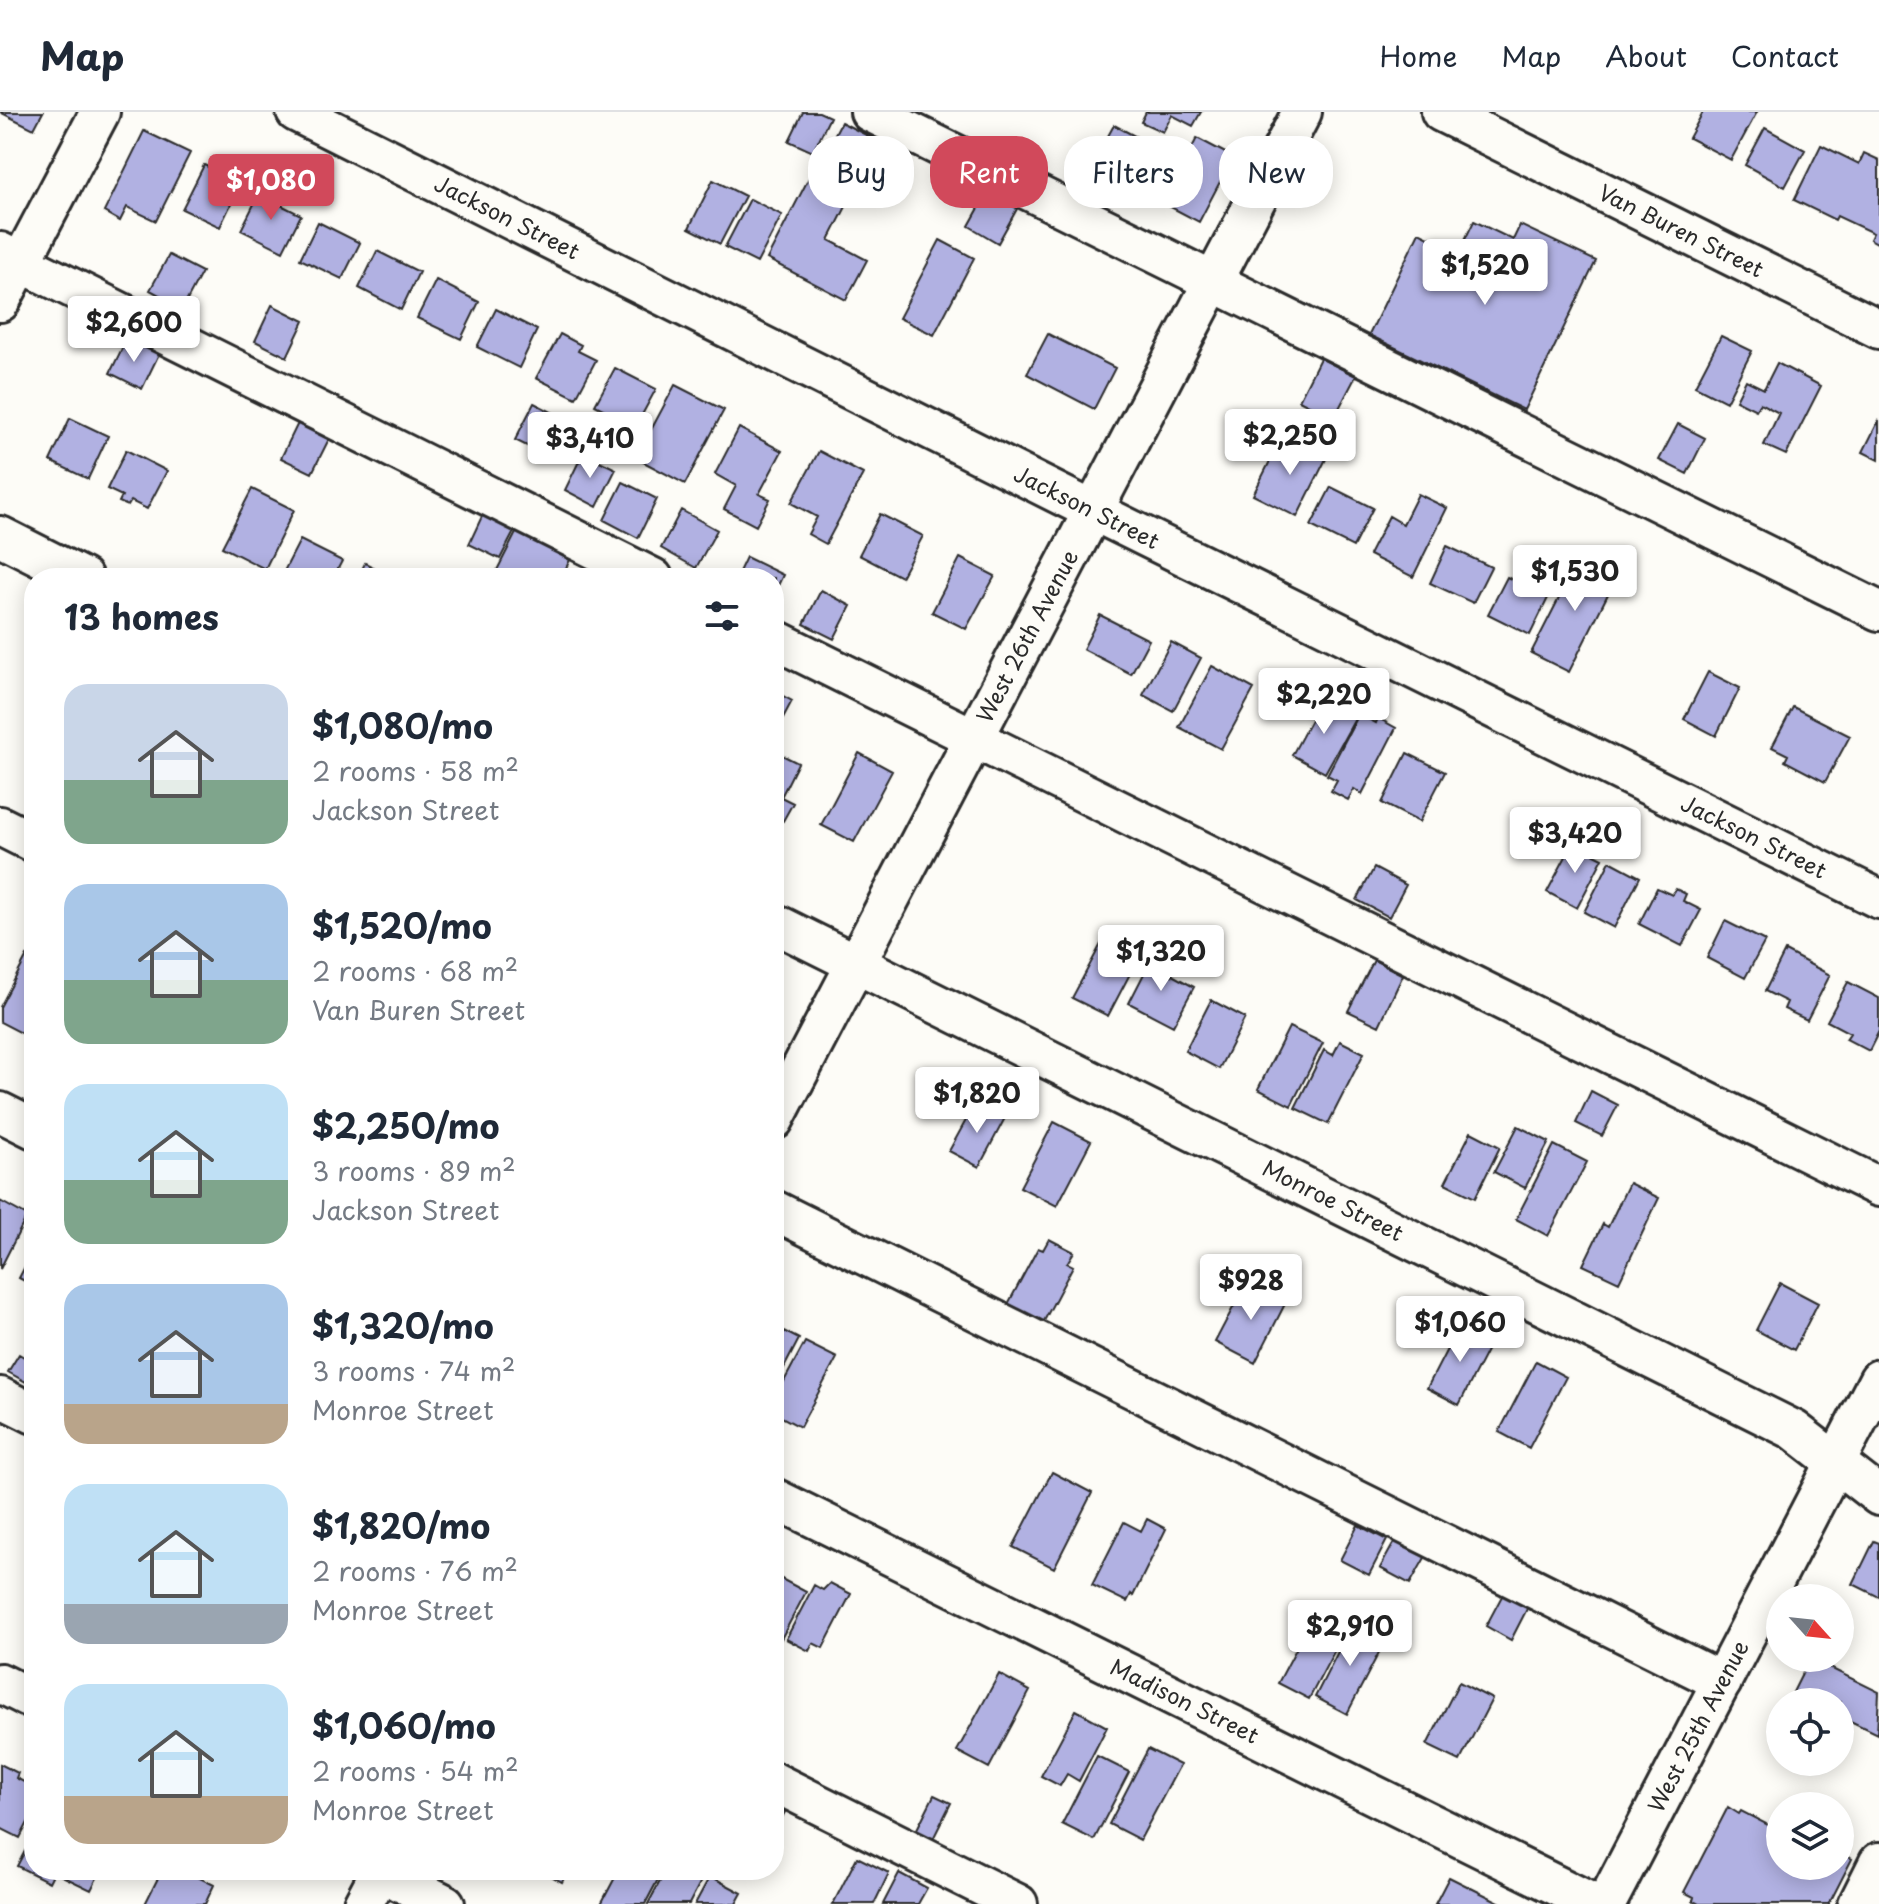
<!DOCTYPE html>
<meta charset="utf-8">
<style>
body{margin:0;font-family:"Playpen Sans",sans-serif;background:#f6f6f7;color:#1f2937;height:100vh;display:flex;flex-direction:column;font-size:30px;white-space:nowrap}
*{box-sizing:border-box;margin:0}
p{font-size:26px;color:#747a83}
.icon{flex:none;width:44px;height:44px;fill:none;stroke:currentColor;stroke-width:2;stroke-linecap:round;stroke-linejoin:round}
.map{position:relative;flex:1;overflow:hidden}
.drawer{position:absolute;left:24px;top:456px;width:760px;height:1312px;display:flex;flex-direction:column;background:#fff;border-radius:32px;box-shadow:0 4px 20px #0003}
.drawer>*{flex:none}
.banner{position:absolute;left:808px;top:24px;width:760px;height:72px;display:flex;gap:16px}
.needle{width:52px;rotate:117deg}
.controls{position:absolute;left:1766px;top:1472px;display:grid;gap:16px}
.controls a{display:grid;place-items:center;width:88px;height:88px;border-radius:50%;background:#fff;box-shadow:0 4px 20px #0003;font-size:40px}
.price{position:absolute;translate:-50% -68px;padding:0 18px;border-radius:8px;background:#fff;color:#222;font-size:26px;line-height:52px;filter:drop-shadow(0 2px 4px #0008)}
.price::after{content:'';position:absolute;left:50%;top:48px;width:24px;height:18px;margin-left:-12px;background:inherit;clip-path:polygon(0 0,100% 0,50% 100%)}
.price.active{background:#d1495b;color:#fff}
ul{padding:0;list-style:none}
li{display:flex;align-items:center;gap:24px;height:200px;padding:0 40px}
li span{display:grid;place-items:center;flex:none;width:224px;height:160px;border-radius:24px;color:#555}
li>.icon{margin-inline-start:auto}
span .icon{width:96px;height:96px;fill:#fffc;stroke-width:1}
li b{font-size:34px}
h2{display:flex;justify-content:space-between;align-items:center;height:96px;padding:0 40px;font-size:34px}
.chip{padding:0 28px;border-radius:32px;background:#fff;box-shadow:0 4px 20px #0003;font-size:28px;line-height:72px}
.chip.active{background:#d1495b;color:#fff}
header{display:flex;align-items:center;gap:48px;box-sizing:border-box;height:112px;padding:0 40px;background:#fff;border-bottom:2px solid #e0e1e3}
header strong{font-size:38px}
nav{display:flex;gap:44px;margin-inline-start:auto;font-size:28px}
.map>svg:first-child{display:block}
.building{fill:#b1b1e2;stroke:#2b2b2b;stroke-width:2}
.lines{fill:none;stroke-linecap:round;stroke-linejoin:round}
.minor-casing{stroke:#2b2b2b;stroke-width:44}
.minor{stroke:#fdfcf7;stroke-width:38}
.labels{text-anchor:middle;stroke-width:7;stroke-linejoin:round;paint-order:stroke}
.street-label{font-size:22px;fill:#2b2b2b;stroke:#fdfcf7}
</style>
<header>
<strong>Map</strong>
<nav><a>Home</a><a>Map</a><a>About</a><a>Contact</a></nav>
</header>
<div class="map">
<svg width="1879" height="1792" viewBox="0 0 1879 1792">
<rect width="100%" height="100%" fill="#fdfcf7"/>
<filter id="ink" filterUnits="userSpaceOnUse"><feTurbulence type="fractalNoise" baseFrequency=".0125" numOctaves="2"/><feDisplacementMap in="SourceGraphic" scale="16" xChannelSelector="R" yChannelSelector="G"/><feConvolveMatrix kernelMatrix="1 2 1 2 8 2 1 2 1" color-interpolation-filters="sRGB"/></filter>
<g filter="url(#ink)">
<path class="building" d="M0 0H43L34 17Z
M803 0H819L830 5 813 40 789 29Z
M1146 0H1201L1193 14 1172 3 1163 20 1141 10Z
M1703 0H1757L1731 48 1689 26Z
M841 10 895 38 877 74 822 47Z
M1114 13 1146 30 1127 63 1096 46Z
M1765 16 1805 38 1785 75 1745 53Z
M144 19 190 41 156 109 127 95 120 109 104 100Z
M1197 26 1233 45 1199 110 1163 91Z
M1821 33 1859 52 1864 41 1879 48V132L1870 127 1873 121 1837 104 1835 108 1794 88Z
M204 53 231 66 227 72 238 78 220 115 182 97Z
M813 58 854 79 829 128 867 148 846 188 767 147Z
M713 68 745 84 720 132 689 116Z
M989 78 1018 95 998 131 969 114Z
M259 82 301 103 283 139 241 118Z
M750 87 782 103 757 151 725 135Z
M1474 109 1513 128 1520 113 1596 149 1524 298 1369 223 1419 120 1459 140Z
M318 110 360 131 342 167 300 147Z
M940 128 974 146 934 223 899 206Z
M377 139 419 160 401 198 359 176Z
M169 143 202 160 183 196 150 178Z
M436 168 479 190 461 227 417 206Z
M272 193 304 209 287 245 255 229Z
M496 197 537 218 519 256 477 235Z
M560 222 581 233 578 239 596 248 576 286 536 266Z
M1048 222 1115 256 1094 297 1027 262Z
M1721 224 1752 239 1726 290 1695 274Z
M127 226 159 242 142 277 110 261Z
M1320 246 1356 264 1334 306 1299 288Z
M1777 251 1821 274 1786 343 1764 333 1779 301 1760 291 1756 298 1736 288 1746 268 1764 277Z
M615 256 656 277 636 314 595 293Z
M675 273 724 298 685 372 636 346Z
M534 291 569 309 551 346 515 328Z
M70 306 108 324 88 367 50 349Z
M1879 308V348L1863 340Z
M298 311 329 327 312 361 281 346Z
M1678 312 1705 326 1687 362 1659 348Z
M739 316 782 339 759 382 770 387 756 414 724 397 736 374 715 362Z
M1282 325 1326 347 1297 405 1253 383Z
M126 338 167 359 147 397 131 389 128 394 119 390 122 384 107 377Z
M819 339 863 362 826 432 808 422 817 405 791 391Z
M583 341 616 357 597 395 565 378Z
M623 370 657 387 638 426 604 408Z
M1331 375 1373 396 1353 435 1311 414Z
M252 377 294 398 265 457 222 435Z
M1418 382 1447 396 1413 465 1369 443 1389 404 1403 412Z
M681 398 717 418 696 456 661 436Z
M484 400 516 416 500 447 469 432Z
M880 402 923 424 901 465 859 443Z
M517 419 571 446 561 466H493Z
M300 428 342 449 333 466 281 465Z
M1447 434 1491 455 1473 491 1430 471Z
M1594 443 1618 456 1605 481 1608 482 1569 560 1531 541 1579 447 1589 453Z
M746 445 783 463 774 482V466H736Z
M960 446 995 464 966 517 932 500Z
M365 451 395 466H358Z
M1507 465 1548 486 1530 523 1488 502Z
M821 478 851 494 834 527 804 512Z
M1100 503 1149 528 1131 562 1083 537Z
M1171 530 1201 546 1173 599 1143 583Z
M1212 554 1254 577 1221 637 1179 615Z
M1708 560 1740 576 1716 624 1684 607Z
M774 579 792 589 776 619 774 618Z
M1322 587 1356 605 1325 661 1292 643Z
M1793 595 1850 624 1825 670 1785 649 1788 643 1772 635Z
M1359 602 1376 611 1378 606 1396 616 1362 682 1354 677 1348 688 1331 679 1337 668 1327 663Z
M774 639 798 651 781 685 793 691 783 709 774 704Z
M859 641 892 659 854 730 821 713Z
M1407 641 1445 660 1419 710 1382 691Z
M1573 731 1603 746 1577 796 1547 780Z
M1610 749 1640 765 1614 816 1584 800Z
M1374 756 1406 773 1389 805 1357 788Z
M1657 776 1672 783 1676 777 1686 782 1683 789 1701 798 1682 834 1639 812Z
M1725 809 1765 829 1745 866 1707 846Z
M1108 819 1143 837 1108 904 1072 886Z
M1785 839 1830 863 1807 908 1784 897 1787 890 1765 879Z
M27 844 34 848V916L29 925 0 910V895Z
M1152 846 1175 857 1172 863 1194 875 1173 914 1129 891Z
M1374 848 1403 863 1379 914 1348 899Z
M1848 870 1879 886V919L1869 939 1846 927 1850 921 1827 909Z
M1211 888 1245 906 1219 957 1185 939Z
M1289 915 1323 931 1291 994 1258 977Z
M1340 929 1364 941 1328 1012 1295 996 1324 938 1333 943Z
M1591 979 1618 993 1602 1024 1576 1011Z
M976 990 1005 1006 979 1055 949 1039Z
M1054 1010 1091 1029 1057 1094 1020 1075Z
M1518 1014 1549 1030 1525 1076 1494 1060Z
M1471 1020 1500 1035 1475 1086 1445 1071Z
M1554 1033 1587 1050 1548 1124 1516 1107Z
M1629 1071 1659 1086 1619 1170 1583 1153 1603 1112 1608 1115Z
M0 1089 27 1104 0 1157Z
M1049 1127 1074 1140 1067 1151 1073 1154 1043 1211 1008 1192 1038 1136 1043 1138Z
M34 1137V1174L19 1166Z
M1247 1169 1286 1190 1255 1251 1215 1230Z
M1780 1171 1818 1191 1794 1238 1756 1218Z
M1461 1210 1493 1227 1459 1293 1427 1276Z
M774 1214 799 1227 774 1275Z
M805 1230 837 1246 800 1315 774 1301V1288Z
M19 1242 34 1251 26 1270 8 1260Z
M1536 1249 1566 1265 1529 1336 1499 1320Z
M1052 1360 1092 1381 1054 1456 1013 1435Z
M1147 1407 1166 1417 1133 1484 1131 1482 1127 1490 1092 1473 1124 1410 1141 1419Z
M1358 1413 1387 1428 1369 1463 1340 1448Z
M1396 1427 1426 1444 1410 1472 1380 1456Z
M1874 1429 1879 1431V1485L1853 1472Z
M774 1463 806 1480 774 1540Z
M830 1471 851 1482 823 1536 813 1531 809 1539 786 1527 814 1473 823 1478Z
M1503 1482 1528 1495 1511 1528 1486 1514Z
M1316 1499 1347 1515 1309 1587 1278 1571Z
M1353 1510 1386 1527 1347 1602 1315 1585Z
M1810 1546 1879 1580 1877 1622 1840 1604V1590H1812L1793 1580Z
M999 1562 1030 1579 989 1656 957 1639Z
M1459 1570 1492 1587 1460 1649 1427 1633Z
M1076 1598 1107 1615 1079 1669 1067 1662 1060 1674 1041 1664Z
M1148 1637 1180 1653 1140 1728 1109 1712Z
M1097 1644 1129 1660 1094 1728 1062 1712Z
M0 1652 18 1661 16 1666 34 1675V1699L20 1726 0 1716Z
M934 1683 951 1691 932 1729 915 1721Z
M774 1692 786 1698 774 1721Z
M1728 1695 1739 1702 1741 1699 1780 1719V1754H1840V1740L1852 1747 1829 1792H1699L1693 1789 1694 1785 1684 1780Z
M34 1722V1758H55L49 1770 17 1754Z
M857 1745 889 1761 874 1792H833Z
M62 1758H101L91 1778 60 1763Z
M162 1758H184L214 1773 205 1792H145Z
M541 1758H568L562 1770Z
M619 1758H663L645 1792H601Z
M666 1758H690L703 1765 689 1792H648Z
M899 1761 927 1776 918 1792H883Z
M710 1764 742 1781 736 1792H695Z
M1449 1765 1503 1792H1435Z"/>
<g class="lines">
<g class="minor-casing">
<g id="minor">
<path id="s1" d="M296 0 1061 383 1879 787"/>
<path d="M870 0 1879 499"/>
<path id="s2" d="M1441 0 1879 217"/>
<path d="M0 140 653 466"/>
<path d="M0 190 100 0"/>
<path d="M0 424 83 466"/>
<path d="M774 527 1879 1075"/>
<path d="M0 714 34 731"/>
<path id="s3" d="M774 811 1794 1318 1879 1384"/>
<path d="M0 1000 34 1017"/>
<path id="s4" d="M774 1008 1302 0"/>
<path d="M774 1098 1722 1570"/>
<path d="M0 1285 34 1302"/>
<path id="s5" d="M774 1386 1594 1792"/>
<path d="M0 1571 34 1588"/>
<path d="M774 1670 1018 1792"/>
<path d="M377 1758 445 1792"/>
<path d="M363 1792 381 1758"/>
<path id="s6" d="M1606 1792 1879 1267"/>
<path d="M1858 1792 1879 1750"/>
</g>
</g>
<use href="#minor" class="minor"/>
</g>
</g>
<g class="labels">
<g class="street-label">
<text dy="8" stroke="none"><textPath href="#s1" startOffset="236">Jackson Street</textPath></text>
<text dy="8" stroke="none"><textPath href="#s2" startOffset="268">Van Buren Street</textPath></text>
<text dy="8" stroke="none"><textPath href="#s1" startOffset="884">Jackson Street</textPath></text>
<text dy="8" stroke="none"><textPath href="#s4" startOffset="546">West 26th Avenue</textPath></text>
<text dy="8" stroke="none"><textPath href="#s1" startOffset="1628">Jackson Street</textPath></text>
<text dy="8" stroke="none"><textPath href="#s3" startOffset="624">Monroe Street</textPath></text>
<text dy="8" stroke="none"><textPath href="#s5" startOffset="458">Madison Street</textPath></text>
<text dy="8" stroke="none"><textPath href="#s6" startOffset="200">West 25th Avenue</textPath></text>
</g>
</g>
</svg>
<div class="controls">
<a><svg class="needle" viewBox="-14 -14 28 28"><path d="M0-13l5 13h-10z" fill="#e53935"/><path d="M0 13l5-13h-10z" fill="#747a83"/></svg></a>
<a><svg class="icon" aria-label="locate" viewBox="0 0 24 24"><circle cx="12" cy="12" r="6"/><path d="M12 2v4M12 18v4M2 12h4M18 12h4"/></svg></a>
<a><svg class="icon" aria-label="layers" viewBox="0 0 24 24"><path d="M12 4l9 5-9 5-9-5zM3 14l9 5 9-5"/></svg></a>
</div>
<b class="price active" style="left:271px;top:110px">$1,080</b>
<b class="price" style="left:1485px;top:195px">$1,520</b>
<b class="price" style="left:134px;top:252px">$2,600</b>
<b class="price" style="left:1290px;top:365px">$2,250</b>
<b class="price" style="left:590px;top:368px">$3,410</b>
<b class="price" style="left:1575px;top:501px">$1,530</b>
<b class="price" style="left:1324px;top:624px">$2,220</b>
<b class="price" style="left:1575px;top:763px">$3,420</b>
<b class="price" style="left:1161px;top:881px">$1,320</b>
<b class="price" style="left:977px;top:1023px">$1,820</b>
<b class="price" style="left:1251px;top:1210px">$928</b>
<b class="price" style="left:1460px;top:1252px">$1,060</b>
<b class="price" style="left:1350px;top:1556px">$2,910</b>
<div class="banner">
<a class="chip">Buy</a>
<a class="chip active">Rent</a>
<a class="chip">Filters</a>
<a class="chip">New</a>
</div>
<section class="drawer">
<h2>13 homes<svg class="icon" aria-label="filters" viewBox="0 0 24 24"><path d="M4 7h16M4 17h16"/><circle cx="9" cy="7" r="2"/><circle cx="15" cy="17" r="2"/></svg></h2>
<ul>
<li><span style="background:linear-gradient(#c9d6e8 60%,#7fa58c 0)"><svg class="icon" aria-label="home" viewBox="0 0 24 24"><path d="M3 11l9-7 9 7M6 9v11h12V9"/></svg></span><div><b>$1,080/mo</b><p>2 rooms · 58 m²</p><p>Jackson Street</p></div></li>
<li><span style="background:linear-gradient(#a9c7e8 60%,#7fa58c 0)"><svg class="icon" aria-label="home" viewBox="0 0 24 24"><path d="M3 11l9-7 9 7M6 9v11h12V9"/></svg></span><div><b>$1,520/mo</b><p>2 rooms · 68 m²</p><p>Van Buren Street</p></div></li>
<li><span style="background:linear-gradient(#bfe0f5 60%,#7fa58c 0)"><svg class="icon" aria-label="home" viewBox="0 0 24 24"><path d="M3 11l9-7 9 7M6 9v11h12V9"/></svg></span><div><b>$2,250/mo</b><p>3 rooms · 89 m²</p><p>Jackson Street</p></div></li>
<li><span style="background:linear-gradient(#a9c7e8 75%,#b9a48a 0)"><svg class="icon" aria-label="home" viewBox="0 0 24 24"><path d="M3 11l9-7 9 7M6 9v11h12V9"/></svg></span><div><b>$1,320/mo</b><p>3 rooms · 74 m²</p><p>Monroe Street</p></div></li>
<li><span style="background:linear-gradient(#bfe0f5 75%,#9aa5b1 0)"><svg class="icon" aria-label="home" viewBox="0 0 24 24"><path d="M3 11l9-7 9 7M6 9v11h12V9"/></svg></span><div><b>$1,820/mo</b><p>2 rooms · 76 m²</p><p>Monroe Street</p></div></li>
<li><span style="background:linear-gradient(#bfe0f5 70%,#b9a48a 0)"><svg class="icon" aria-label="home" viewBox="0 0 24 24"><path d="M3 11l9-7 9 7M6 9v11h12V9"/></svg></span><div><b>$1,060/mo</b><p>2 rooms · 54 m²</p><p>Monroe Street</p></div></li>
</ul>
</section>
</div>
